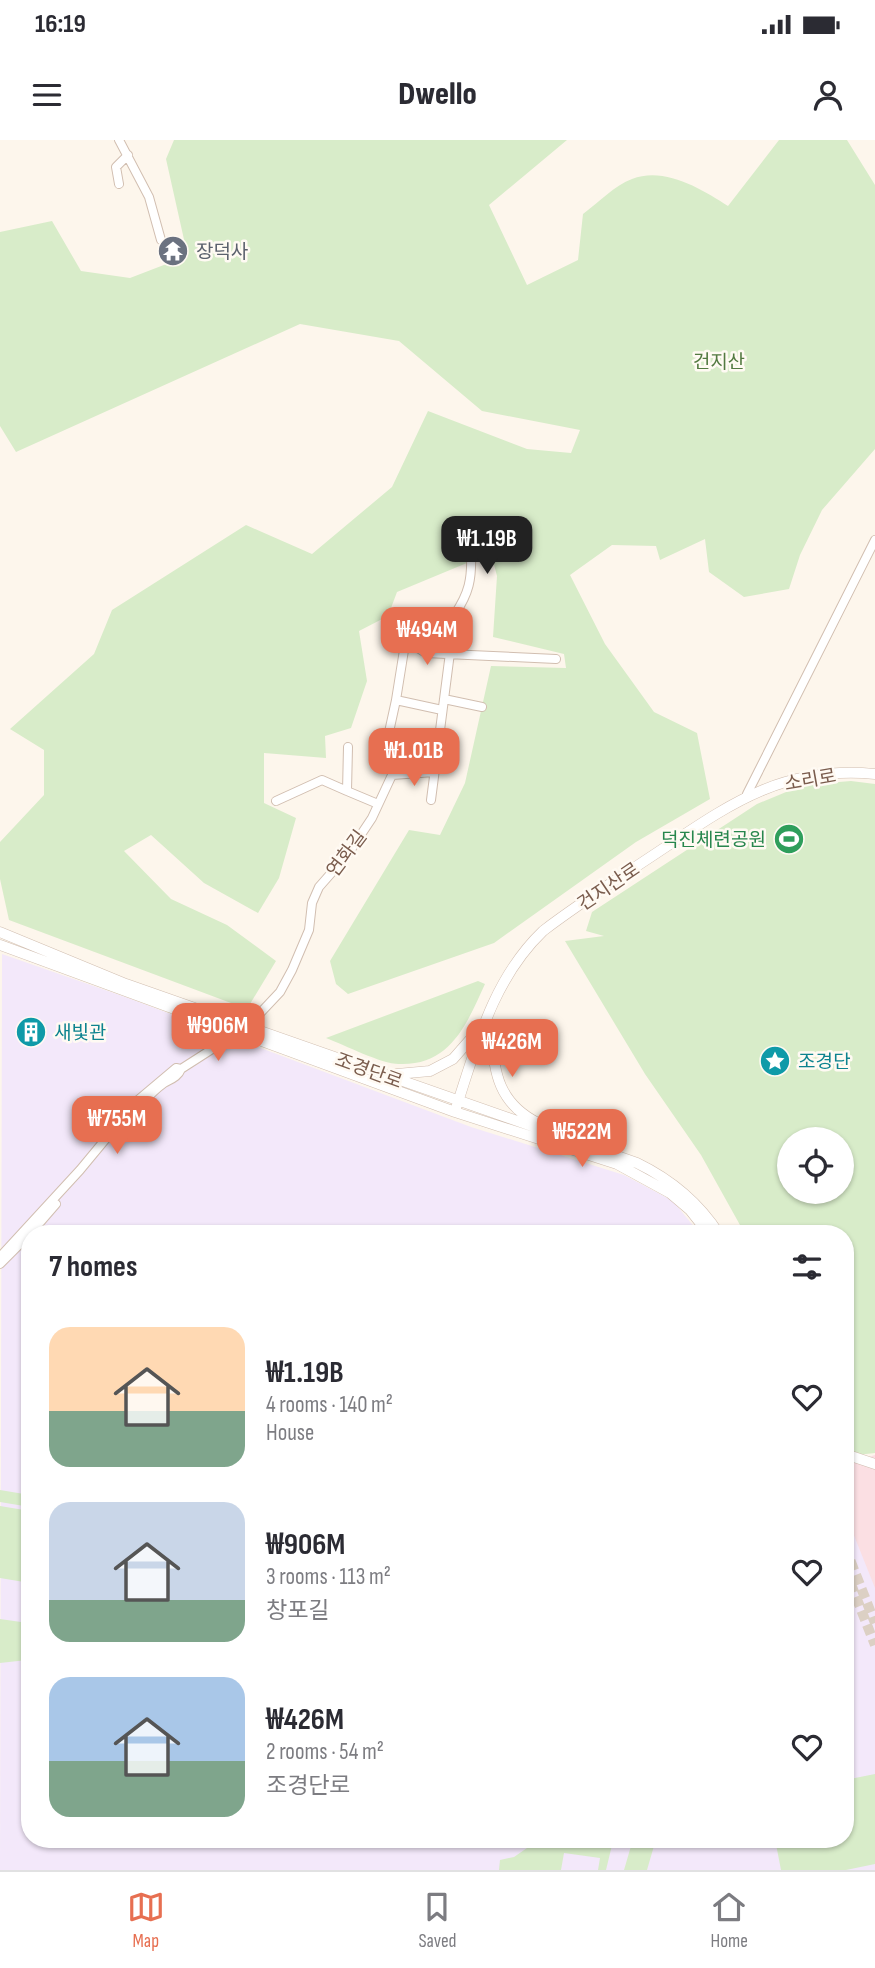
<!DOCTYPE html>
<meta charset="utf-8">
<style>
body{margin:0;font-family:"Sofia Sans Condensed","Noto Sans KR",sans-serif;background:#f2f2f3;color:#2b2b33;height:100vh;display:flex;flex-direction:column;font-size:26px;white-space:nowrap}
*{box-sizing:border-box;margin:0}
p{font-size:23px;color:#7c7c81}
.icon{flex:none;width:38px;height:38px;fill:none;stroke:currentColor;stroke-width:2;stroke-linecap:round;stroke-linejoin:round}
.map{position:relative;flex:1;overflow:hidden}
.sheet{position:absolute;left:21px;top:1085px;width:833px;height:623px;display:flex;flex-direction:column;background:#fff;border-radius:28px;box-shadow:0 2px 5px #0004}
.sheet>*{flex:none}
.buttons{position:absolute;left:777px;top:987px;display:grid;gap:14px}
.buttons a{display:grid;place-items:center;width:77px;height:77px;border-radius:50%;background:#fff;box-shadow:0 2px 5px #0004;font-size:35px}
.price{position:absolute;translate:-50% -60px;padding:0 16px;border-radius:14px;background:#e76f51;color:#fff;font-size:23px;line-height:46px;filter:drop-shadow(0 2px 4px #0008)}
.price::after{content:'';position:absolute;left:50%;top:42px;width:21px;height:16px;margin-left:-10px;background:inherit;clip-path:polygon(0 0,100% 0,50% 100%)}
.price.current{background:#222;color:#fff}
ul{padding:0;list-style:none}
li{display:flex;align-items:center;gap:21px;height:175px;padding:0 28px}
li span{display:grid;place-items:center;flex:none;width:196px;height:140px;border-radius:21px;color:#555}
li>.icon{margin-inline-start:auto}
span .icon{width:84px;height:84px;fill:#fffc;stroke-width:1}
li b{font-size:30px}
h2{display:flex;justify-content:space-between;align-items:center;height:84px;padding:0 28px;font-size:30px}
.status{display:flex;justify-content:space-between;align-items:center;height:49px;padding:0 35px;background:#fff;direction:ltr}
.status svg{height:19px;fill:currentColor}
header{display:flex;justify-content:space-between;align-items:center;height:91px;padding:0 28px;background:#fff;font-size:32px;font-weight:800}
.tabs{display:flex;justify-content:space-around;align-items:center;height:98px;border-top:2px solid #e1e1e2;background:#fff;font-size:19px;color:#7c7c81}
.tabs a{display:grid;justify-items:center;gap:4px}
.tabs .current{color:#e76f51}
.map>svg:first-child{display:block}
.education{fill:#f3e8fa}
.medical{fill:#fbdfe3}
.green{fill:#d8ecc9;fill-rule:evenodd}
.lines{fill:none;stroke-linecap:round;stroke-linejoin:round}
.tertiary-tunnel{stroke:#dcd0c4;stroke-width:10;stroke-dasharray:10 5;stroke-linecap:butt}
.minor-casing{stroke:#d1beb0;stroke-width:10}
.tertiary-casing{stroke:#d1beb0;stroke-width:11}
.minor{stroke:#fff;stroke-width:8}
.tertiary{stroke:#fff;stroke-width:10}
.labels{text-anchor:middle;stroke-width:5;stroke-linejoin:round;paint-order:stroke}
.worship-label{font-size:19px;fill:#5b616d;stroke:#fffaf3;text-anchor:start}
.park-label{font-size:19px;fill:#537a41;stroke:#fffaf3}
.street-label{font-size:19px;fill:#7a5c4d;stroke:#fffaf3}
.leisure-label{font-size:19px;fill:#27864d;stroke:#fffaf3;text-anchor:end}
.culture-label{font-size:19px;fill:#0d838f;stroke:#fffaf3;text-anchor:start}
</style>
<div class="status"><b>16:19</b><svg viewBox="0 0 49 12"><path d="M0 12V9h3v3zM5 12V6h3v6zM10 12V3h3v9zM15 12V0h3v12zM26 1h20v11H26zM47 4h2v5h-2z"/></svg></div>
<header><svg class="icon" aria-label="menu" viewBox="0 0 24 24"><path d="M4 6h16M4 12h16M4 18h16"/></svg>Dwello<svg class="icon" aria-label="person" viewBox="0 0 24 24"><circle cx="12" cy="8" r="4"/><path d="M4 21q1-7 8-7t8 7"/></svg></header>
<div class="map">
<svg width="875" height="1730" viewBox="0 0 875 1730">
<rect width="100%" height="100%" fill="#fdf6ec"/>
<path class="education" d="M2 814 128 858 471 987 624 1035 673 1061 700 1094H30V1699H845V1325L875 1315V1730H0Z"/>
<path class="medical" d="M875 1315V1448L845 1373V1325Z"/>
<path class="green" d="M174 0H567L489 65 527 145 578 120 583 74C598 63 615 45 632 39 664 26 702 49 728 66L779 0H847L875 45V309L822 370 800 415 789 449 744 457 709 432 705 399 660 420 656 406 612 405 570 435 605 504 654 572 697 593 710 659 636 702 494 803 348 854 336 844 330 821 409 690 440 695 465 643 491 526 566 528 564 514 493 497 497 436 491 413 397 452 388 476 359 491 367 541 351 588 325 596 326 618 264 613V663L296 678 279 738 258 773 204 743 151 695 124 711 171 759 227 785 276 821 247 869 9 780 0 739V702L44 655V610L10 589 94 514 112 470 246 385 312 414 392 347 428 271 527 309 571 313 580 290 482 271 399 201 300 184 16 312 0 286V92L52 81 81 131 130 138 182 118 185 104 166 19Z
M851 641 875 644V1313L857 1315 845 1309V1094H745L701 1015 645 934 565 801 604 796 586 791 592 772 757 664 803 645ZM789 999H842V1052H789Z
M478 841 485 844C467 883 451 926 399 924 381 924 345 905 326 898Z
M0 1350 30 1355V1367L0 1362Z
M0 1366 30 1371V1443L0 1438Z
M0 1479 28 1483 27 1520 0 1523Z
M875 1634V1724L846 1730H781L775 1699H845V1640Z
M540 1699H656L647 1730H624L631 1706 613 1701 606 1730H598L600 1718 564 1713 561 1730H499L500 1720 514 1717Z"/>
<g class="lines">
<path class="tertiary-tunnel" d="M845 1407 875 1483
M845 1429 875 1505"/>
<g class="minor-casing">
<path id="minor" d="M119 0 149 57 161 100
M119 44 116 27 128 15
M403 507 413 505 426 513 556 519
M444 559 482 567
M396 560 409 479 455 474C469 453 472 439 471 414
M348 607 347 651 378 664
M392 635 434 632
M747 654 875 400
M431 660 455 474
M276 661 322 640 347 651
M117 994C131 977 146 956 164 943 171 939 178 937 181 929
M30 1094 56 1064
M0 1117 80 1030 138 960 176 928 181 929 248 886 280 852 292 830 309 790 312 763 319 747 348 714 372 678 392 635 389 592 396 560 442 570
M0 1124 30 1094"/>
</g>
<g class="tertiary-casing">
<path id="tertiary" d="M0 792 126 844 637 1023C670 1039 699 1063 719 1094
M0 805 455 972 617 1024 670 1053 690 1070 709 1094
M395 940 397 934 430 931 453 919 482 886 492 893C493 934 500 964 538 983
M456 968C477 904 493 839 543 791 577 765 613 742 649 718 725 668 778 625 875 634
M845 1314 875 1324"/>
</g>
<use href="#minor" class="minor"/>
<use href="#tertiary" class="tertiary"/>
</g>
<defs>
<g id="temple-disc" transform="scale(1.575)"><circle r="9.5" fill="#6b7280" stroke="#fffaf3"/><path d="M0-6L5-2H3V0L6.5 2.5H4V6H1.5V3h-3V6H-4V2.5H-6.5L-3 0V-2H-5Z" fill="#fff"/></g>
<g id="stadium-disc" transform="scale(1.575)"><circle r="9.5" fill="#2e9e5b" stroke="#fffaf3"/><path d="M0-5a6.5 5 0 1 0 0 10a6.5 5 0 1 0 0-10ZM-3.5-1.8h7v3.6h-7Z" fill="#fff"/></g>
<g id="building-disc" transform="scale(1.575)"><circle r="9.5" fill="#0f9aa8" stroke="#fffaf3"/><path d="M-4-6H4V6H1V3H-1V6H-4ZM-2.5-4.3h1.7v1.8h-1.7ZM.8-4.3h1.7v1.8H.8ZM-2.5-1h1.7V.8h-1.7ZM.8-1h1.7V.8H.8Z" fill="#fff"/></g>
<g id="sight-disc" transform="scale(1.575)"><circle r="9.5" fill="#0f9aa8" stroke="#fffaf3"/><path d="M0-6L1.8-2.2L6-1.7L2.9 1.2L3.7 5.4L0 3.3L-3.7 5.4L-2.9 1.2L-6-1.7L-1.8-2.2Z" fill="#fff"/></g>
</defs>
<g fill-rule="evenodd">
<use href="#temple-disc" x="173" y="111"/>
<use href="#stadium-disc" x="789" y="699"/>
<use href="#building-disc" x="31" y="892"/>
<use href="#sight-disc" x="775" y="921"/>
</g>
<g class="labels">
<g class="worship-label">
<text x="196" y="118">장덕사</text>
</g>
<g class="park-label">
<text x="719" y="228">건지산</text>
</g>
<g class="street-label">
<text transform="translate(810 639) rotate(-10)" y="7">소리로</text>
<text transform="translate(346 713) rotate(-53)" y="7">연화길</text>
<text transform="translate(608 746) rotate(-34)" y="7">건지산로</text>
<text transform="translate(369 930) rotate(20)" y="7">조경단로</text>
</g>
<g class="leisure-label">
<text x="766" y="706">덕진체련공원</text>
</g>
<g class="culture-label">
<text x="54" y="899">새빛관</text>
<text x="798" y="928">조경단</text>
</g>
</g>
</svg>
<div class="buttons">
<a><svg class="icon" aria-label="locate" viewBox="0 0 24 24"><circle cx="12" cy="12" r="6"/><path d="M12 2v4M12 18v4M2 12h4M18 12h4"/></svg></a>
</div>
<b class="price current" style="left:487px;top:436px">₩1.19B</b>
<b class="price" style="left:427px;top:527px">₩494M</b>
<b class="price" style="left:414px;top:648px">₩1.01B</b>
<b class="price" style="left:218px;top:923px">₩906M</b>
<b class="price" style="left:512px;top:939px">₩426M</b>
<b class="price" style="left:117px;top:1016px">₩755M</b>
<b class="price" style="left:582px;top:1029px">₩522M</b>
<section class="sheet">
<h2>7 homes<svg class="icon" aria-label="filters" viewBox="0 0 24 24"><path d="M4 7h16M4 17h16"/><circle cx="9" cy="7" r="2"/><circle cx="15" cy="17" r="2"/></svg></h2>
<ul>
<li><span style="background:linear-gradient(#ffd9b3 60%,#7fa58c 0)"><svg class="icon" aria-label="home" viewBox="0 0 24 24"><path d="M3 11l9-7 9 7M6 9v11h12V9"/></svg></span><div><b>₩1.19B</b><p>4 rooms · 140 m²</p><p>House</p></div><svg class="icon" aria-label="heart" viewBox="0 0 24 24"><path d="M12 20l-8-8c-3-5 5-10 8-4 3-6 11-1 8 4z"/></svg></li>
<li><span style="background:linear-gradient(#c9d6e8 70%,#7fa58c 0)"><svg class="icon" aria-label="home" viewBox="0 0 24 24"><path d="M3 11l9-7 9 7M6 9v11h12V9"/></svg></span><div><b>₩906M</b><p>3 rooms · 113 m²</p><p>창포길</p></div><svg class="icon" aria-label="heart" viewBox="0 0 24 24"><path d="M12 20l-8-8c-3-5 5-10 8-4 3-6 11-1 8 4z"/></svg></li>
<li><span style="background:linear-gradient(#a9c7e8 60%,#7fa58c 0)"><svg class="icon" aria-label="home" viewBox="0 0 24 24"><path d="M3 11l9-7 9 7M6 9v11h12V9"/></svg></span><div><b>₩426M</b><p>2 rooms · 54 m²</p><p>조경단로</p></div><svg class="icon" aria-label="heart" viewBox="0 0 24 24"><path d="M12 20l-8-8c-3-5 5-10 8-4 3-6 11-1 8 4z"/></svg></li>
</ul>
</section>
</div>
<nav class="tabs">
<a class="current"><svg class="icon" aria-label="map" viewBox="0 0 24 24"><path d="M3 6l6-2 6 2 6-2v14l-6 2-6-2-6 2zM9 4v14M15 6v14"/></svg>Map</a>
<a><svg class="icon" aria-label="saved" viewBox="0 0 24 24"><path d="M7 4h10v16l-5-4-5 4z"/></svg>Saved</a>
<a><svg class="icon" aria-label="home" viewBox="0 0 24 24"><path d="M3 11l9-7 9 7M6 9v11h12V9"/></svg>Home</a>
</nav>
